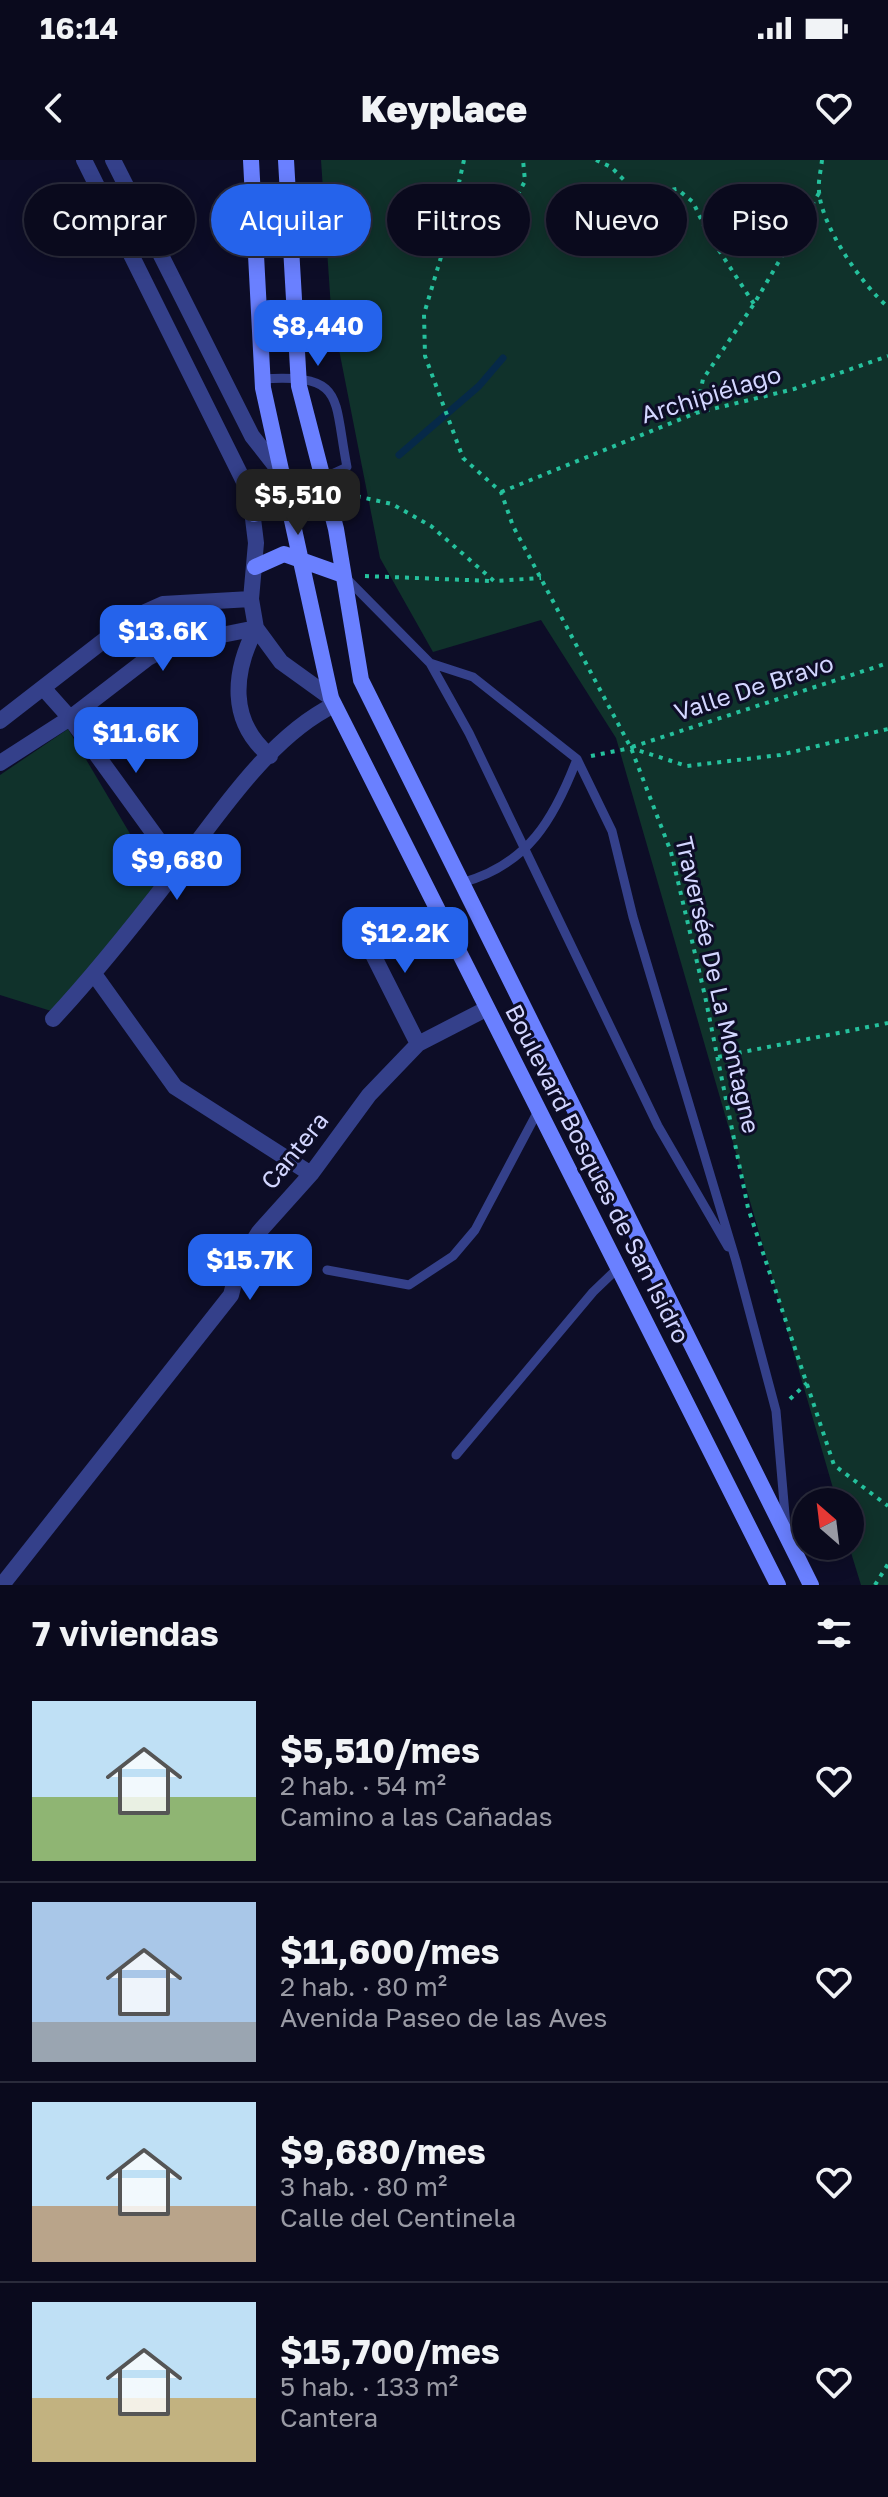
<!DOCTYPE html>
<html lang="es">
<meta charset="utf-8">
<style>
body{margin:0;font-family:"Golos Text",sans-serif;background:#131326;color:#f1f3f6;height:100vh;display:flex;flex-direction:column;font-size:30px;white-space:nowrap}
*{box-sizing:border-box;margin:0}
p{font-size:26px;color:#999aa4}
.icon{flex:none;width:44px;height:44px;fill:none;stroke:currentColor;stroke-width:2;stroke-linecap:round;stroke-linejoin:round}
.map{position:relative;height:1425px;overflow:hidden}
.sheet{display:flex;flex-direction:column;background:#0a0a1d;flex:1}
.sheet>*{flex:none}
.banner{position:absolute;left:24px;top:24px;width:840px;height:72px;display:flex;gap:16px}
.needle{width:52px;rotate:332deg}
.fabs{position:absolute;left:792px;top:1328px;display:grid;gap:16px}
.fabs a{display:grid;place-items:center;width:72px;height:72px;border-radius:50%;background:#0a0a1d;box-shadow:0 4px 20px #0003,0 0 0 2px #2a2b3b;font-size:40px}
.price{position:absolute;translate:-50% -68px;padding:0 18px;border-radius:16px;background:#2563eb;color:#fff;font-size:26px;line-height:52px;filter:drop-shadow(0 2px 4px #0008)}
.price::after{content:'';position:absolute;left:50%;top:48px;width:24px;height:18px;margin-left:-12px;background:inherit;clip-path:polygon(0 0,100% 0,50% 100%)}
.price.current{background:#222;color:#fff}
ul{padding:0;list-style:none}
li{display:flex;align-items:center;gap:24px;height:200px;padding:0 32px}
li+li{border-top:2px solid #2a2b3b}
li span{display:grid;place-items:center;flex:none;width:224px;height:160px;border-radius:0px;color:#555}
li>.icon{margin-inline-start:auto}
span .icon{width:96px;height:96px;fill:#fffc;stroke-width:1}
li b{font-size:34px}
h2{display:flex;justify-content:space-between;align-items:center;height:96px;padding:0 32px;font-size:34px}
.pill{padding:0 28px;border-radius:36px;background:#0a0a1d;box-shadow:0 4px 20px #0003,0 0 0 2px #2a2b3b;font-size:28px;line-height:72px}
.pill.current{background:#2563eb;color:#fff}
.status{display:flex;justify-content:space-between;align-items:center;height:56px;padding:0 40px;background:#0a0a1d;direction:ltr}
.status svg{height:22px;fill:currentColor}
header{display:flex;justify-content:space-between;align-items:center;height:104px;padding:0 32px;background:#0a0a1d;font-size:36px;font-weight:800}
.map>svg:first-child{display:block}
.green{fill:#10322b}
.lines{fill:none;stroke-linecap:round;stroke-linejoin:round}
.stream{stroke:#062948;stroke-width:7}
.path{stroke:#25c19d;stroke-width:4;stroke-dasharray:4 6;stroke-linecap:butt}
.lane{stroke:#34408a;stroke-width:9}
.street{stroke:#34408a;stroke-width:16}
.secondary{stroke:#6a80ff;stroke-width:16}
.labels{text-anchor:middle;stroke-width:6;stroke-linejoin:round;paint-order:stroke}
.street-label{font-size:24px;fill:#d3d6ff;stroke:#0d0d27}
</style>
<div class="status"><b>16:14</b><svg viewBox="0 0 49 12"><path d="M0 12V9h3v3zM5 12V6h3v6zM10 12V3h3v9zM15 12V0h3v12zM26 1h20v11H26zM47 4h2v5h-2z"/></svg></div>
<header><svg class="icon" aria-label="back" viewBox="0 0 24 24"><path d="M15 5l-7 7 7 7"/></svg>Keyplace<svg class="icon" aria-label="heart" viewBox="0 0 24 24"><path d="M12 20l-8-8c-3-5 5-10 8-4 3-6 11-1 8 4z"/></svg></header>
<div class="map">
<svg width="888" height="1425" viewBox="0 0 888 1425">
<rect width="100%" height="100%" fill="#0d0d27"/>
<path class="green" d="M321 0H888V1425H861L849 1386 850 1342H837L616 578 541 460 433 492 380 398 331 149Z
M68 569 161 726 64 855 0 835V615Z"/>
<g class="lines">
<path class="stream" d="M399 295 479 226 503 198"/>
<path class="path" d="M464 0 447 77 424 154 425 196 463 298 501 332 513 366 631 588 671 692 705 836 748 1048 834 1305 888 1346
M596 0 611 7 639 35 677 29 693 42 707 72 754 144
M822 0C821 10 818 21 819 31 821 66 862 125 888 147
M447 77 502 65 525 21 523 0
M696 253 703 219 754 144 819 33
M501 332 696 253 794 229 888 196
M347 334 392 344 431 366 494 421 541 418
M365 416 492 421
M632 587 888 503
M591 596 631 588 687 606 780 595 888 569
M718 897 888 863
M790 1239 807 1223
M875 1425 888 1404"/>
<path class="lane" d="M262 219C346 214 333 236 347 307L323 318
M345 417 430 503 473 517 577 599 612 671 633 757 736 1101 776 1251 786 1366
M430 503 469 573 658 966 728 1087
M461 723C528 705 554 659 577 599
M327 1110 409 1125 453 1096 475 1070 538 951
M456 1295 593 1132 618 1108"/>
<path class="street" d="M84 0 250 334 256 383 251 439 256 468 281 502 331 538
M113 0 252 276 281 313 329 343
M256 468C233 512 228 561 270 596
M45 530 70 558 170 696
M0 561 134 457 163 444 251 439
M0 603 70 558 148 498 172 485 256 468
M357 763 418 884
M94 814 175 927 311 1014
M53 859C95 814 133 766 171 717 215 660 268 577 334 545
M2 1425 231 1135 239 1104 259 1072 311 1014 369 935 418 884 486 849"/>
<path class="secondary" d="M251 0 263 228 331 538 778 1425
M286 0 299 226 336 369 361 520 811 1425
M254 354 281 313
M255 407 284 394 343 415"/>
</g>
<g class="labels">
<g class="street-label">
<text transform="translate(711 235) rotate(-17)" y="8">Archipiélago</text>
<text transform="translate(754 528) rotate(-18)" y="8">Valle De Bravo</text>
<text transform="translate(717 825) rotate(77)" y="8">Traversée De La Montagne</text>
<text transform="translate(295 991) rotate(-51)" y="8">Cantera</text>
<text transform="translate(597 1014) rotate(63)" y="8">Boulevard Bosques de San Isidro</text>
</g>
</g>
</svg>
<div class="fabs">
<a><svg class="needle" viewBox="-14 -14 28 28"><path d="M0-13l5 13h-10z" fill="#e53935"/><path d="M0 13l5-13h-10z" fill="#999aa4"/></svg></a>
</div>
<b class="price" style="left:318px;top:208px">$8,440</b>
<b class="price current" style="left:298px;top:377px">$5,510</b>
<b class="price" style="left:163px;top:513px">$13.6K</b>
<b class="price" style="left:136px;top:615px">$11.6K</b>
<b class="price" style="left:177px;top:742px">$9,680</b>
<b class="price" style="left:405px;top:815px">$12.2K</b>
<b class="price" style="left:250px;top:1142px">$15.7K</b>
<div class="banner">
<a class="pill">Comprar</a>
<a class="pill current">Alquilar</a>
<a class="pill">Filtros</a>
<a class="pill">Nuevo</a>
<a class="pill">Piso</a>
</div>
</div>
<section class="sheet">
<h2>7 viviendas<svg class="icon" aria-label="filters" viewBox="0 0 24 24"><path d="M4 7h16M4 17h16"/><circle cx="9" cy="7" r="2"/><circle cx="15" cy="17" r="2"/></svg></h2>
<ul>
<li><span style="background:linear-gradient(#bfe0f5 60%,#8fb573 0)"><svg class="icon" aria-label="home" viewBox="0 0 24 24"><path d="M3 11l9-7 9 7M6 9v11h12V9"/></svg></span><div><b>$5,510/mes</b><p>2 hab. · 54 m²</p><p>Camino a las Cañadas</p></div><svg class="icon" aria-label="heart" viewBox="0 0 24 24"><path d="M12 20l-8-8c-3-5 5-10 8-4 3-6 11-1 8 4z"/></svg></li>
<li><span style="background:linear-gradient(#a9c7e8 75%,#9aa5b1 0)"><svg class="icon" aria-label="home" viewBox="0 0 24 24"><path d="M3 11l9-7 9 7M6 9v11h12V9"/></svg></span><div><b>$11,600/mes</b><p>2 hab. · 80 m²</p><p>Avenida Paseo de las Aves</p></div><svg class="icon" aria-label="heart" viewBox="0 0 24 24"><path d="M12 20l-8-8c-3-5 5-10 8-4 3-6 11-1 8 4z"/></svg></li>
<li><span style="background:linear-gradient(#bfe0f5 65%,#b9a48a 0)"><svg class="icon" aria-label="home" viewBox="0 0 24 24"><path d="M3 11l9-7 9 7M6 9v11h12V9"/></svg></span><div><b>$9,680/mes</b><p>3 hab. · 80 m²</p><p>Calle del Centinela</p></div><svg class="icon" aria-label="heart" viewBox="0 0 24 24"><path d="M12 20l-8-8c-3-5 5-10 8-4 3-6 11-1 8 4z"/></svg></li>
<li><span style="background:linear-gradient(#bfe0f5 60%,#c2b280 0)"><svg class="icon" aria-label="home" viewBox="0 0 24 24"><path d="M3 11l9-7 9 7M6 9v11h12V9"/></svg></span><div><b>$15,700/mes</b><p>5 hab. · 133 m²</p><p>Cantera</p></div><svg class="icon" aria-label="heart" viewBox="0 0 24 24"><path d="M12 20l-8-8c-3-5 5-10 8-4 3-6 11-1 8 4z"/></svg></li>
</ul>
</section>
